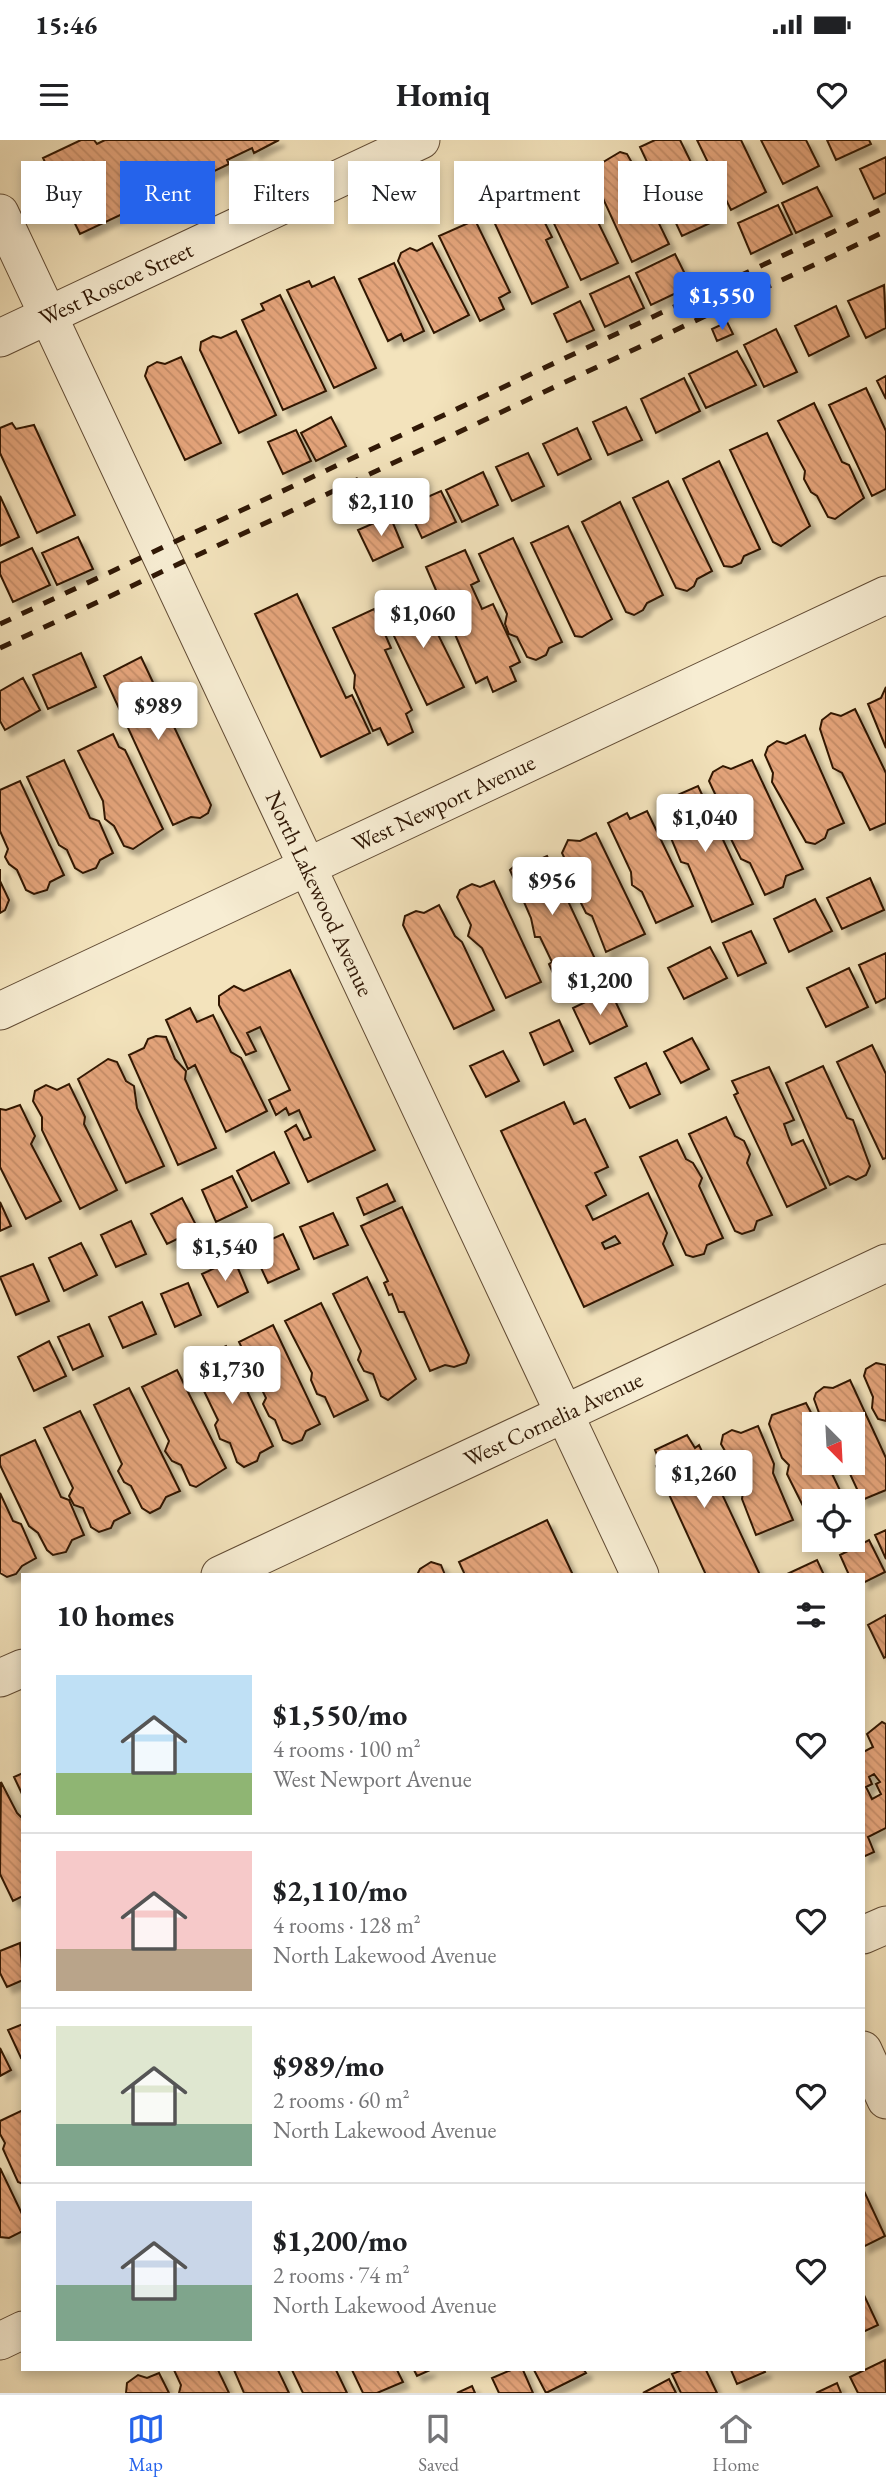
<!DOCTYPE html>
<meta charset="utf-8">
<style>
body{margin:0;font-family:"EB Garamond",serif;background:#f2f2f2;color:#202124;height:100vh;display:flex;flex-direction:column;font-size:26px;white-space:nowrap}
*{box-sizing:border-box;margin:0}
p{font-size:23px;color:#757577}
.icon{flex:none;width:38px;height:38px;fill:none;stroke:currentColor;stroke-width:2;stroke-linecap:round;stroke-linejoin:round}
.map{position:relative;flex:1;overflow:hidden}
.side{position:absolute;left:21px;top:1433px;width:844px;height:798px;display:flex;flex-direction:column;background:#fff;border-radius:0px;box-shadow:0 4px 10px #0003}
.side>*{flex:none}
.banner{position:absolute;left:21px;top:21px;width:845px;height:63px;display:flex;gap:14px}
.needle{width:46px;rotate:156deg}
.buttons{position:absolute;left:802px;top:1272px;display:grid;gap:14px}
.buttons a{display:grid;place-items:center;width:63px;height:63px;border-radius:0px;background:#fff;box-shadow:0 4px 10px #0003;font-size:35px}
.price{position:absolute;translate:-50% -60px;padding:0 16px;border-radius:7px;background:#fff;color:#222;font-size:23px;line-height:46px;filter:drop-shadow(0 2px 4px #0008)}
.price::after{content:'';position:absolute;left:50%;top:42px;width:21px;height:16px;margin-left:-10px;background:inherit;clip-path:polygon(0 0,100% 0,50% 100%)}
.price.current{background:#2563eb;color:#fff}
ul{padding:0;list-style:none}
li{display:flex;align-items:center;gap:21px;height:175px;padding:0 35px}
li+li{border-top:2px solid #e0e0e0}
li span{display:grid;place-items:center;flex:none;width:196px;height:140px;border-radius:0px;color:#555}
li>.icon{margin-inline-start:auto}
span .icon{width:84px;height:84px;fill:#fffc;stroke-width:1}
li b{font-size:30px}
h2{display:flex;justify-content:space-between;align-items:center;height:84px;padding:0 35px;font-size:30px}
.pill{padding:0 24px;border-radius:0px;background:#fff;box-shadow:0 4px 10px #0003;font-size:24px;line-height:63px}
.pill.current{background:#2563eb;color:#fff}
.status{display:flex;justify-content:space-between;align-items:center;height:49px;padding:0 35px;background:#fff;direction:ltr}
.status svg{height:19px;fill:currentColor}
header{display:flex;justify-content:space-between;align-items:center;height:91px;padding:0 35px;background:#fff;font-size:32px;font-weight:700}
.tabs{display:flex;justify-content:space-around;align-items:center;height:98px;border-top:2px solid #e0e0e0;background:#fff;font-size:19px;color:#757577}
.tabs a{display:grid;justify-items:center;gap:4px}
.tabs .current{color:#2563eb}
.map>svg:first-child{display:block}
.building{fill:url(#building-back-hatch);stroke:#301806;stroke-width:2;fill-rule:evenodd;filter:url(#shadow)}
.lines{fill:none;stroke-linecap:round;stroke-linejoin:round}
.minor-casing{stroke:#614b34;stroke-width:39}
.minor{stroke:#f7edd3;stroke-width:37}
.rail{stroke:#301806;stroke-width:5;stroke-dasharray:12 12;stroke-linecap:butt}
.labels{text-anchor:middle;stroke-width:7;stroke-linejoin:round;paint-order:stroke}
.street-label{font-size:23px;fill:#301806;stroke:#f7edd3}
</style>
<div class="status"><b>15:46</b><svg viewBox="0 0 49 12"><path d="M0 12V9h3v3zM5 12V6h3v6zM10 12V3h3v9zM15 12V0h3v12zM26 1h20v11H26zM47 4h2v5h-2z"/></svg></div>
<header><svg class="icon" aria-label="menu" viewBox="0 0 24 24"><path d="M4 6h16M4 12h16M4 18h16"/></svg>Homiq<svg class="icon" aria-label="heart" viewBox="0 0 24 24"><path d="M12 20l-8-8c-3-5 5-10 8-4 3-6 11-1 8 4z"/></svg></header>
<div class="map">
<svg width="886" height="2253" viewBox="0 0 886 2253">
<defs>
<pattern id="building-back-hatch" width="6" height="6" patternUnits="userSpaceOnUse" patternTransform="scale(1.75)"><rect width="6" height="6" fill="#e5a57b"/><path d="M-1 5l2 2M0 0l6 6M5-1l2 2" fill="none" stroke="#c58d69"/></pattern>
<filter id="shadow"><feDropShadow dx="6" dy="6" stdDeviation="2" flood-color="#0004"/></filter>
</defs>
<rect width="100%" height="100%" fill="#f3e3bc"/>
<filter id="stains"><feTurbulence type="fractalNoise" baseFrequency=".00286" numOctaves="4"/><feColorMatrix values="0 0 0 0 .2 0 0 0 0 .09 0 0 0 0 .02 0 0 0 .5 -.17"/></filter>
<radialGradient id="worn" r=".72"><stop offset=".6" stop-color="#630" stop-opacity="0"/><stop offset="1" stop-color="#630" stop-opacity=".3"/></radialGradient>
<path class="building" d="M81 0H94L97 4 105 0H279L254 13 252 8 227 20 229 24 204 36 202 31 156 58 153 52 129 64 131 70 80 94 43 18Z
M680 0 719 79 682 96 640 7 655 0Z
M697 0H741L766 52 731 70Z
M761 0H806L819 26 783 44Z
M827 0H869L871 4 836 20Z
M620 12 627 14 648 51 646 57 669 104 632 122 590 30Z
M886 17V53L874 59 860 29Z
M575 31 585 54 590 52 601 74 595 76 618 123 581 140 538 50Z
M817 47 832 76 796 93 782 63Z
M525 55 535 78 541 75 552 97 546 100 568 147 532 164 490 73Z
M778 65 792 94 751 114 738 83Z
M475 80 510 152 499 158 504 169 480 181 439 96Z
M432 103 469 175 434 193 398 121 401 113 410 108 417 111Z
M675 114 691 146 651 165 636 133Z
M394 123 424 191 404 201 401 194 388 201 359 139Z
M629 136 644 168 605 187 590 154Z
M334 137 376 228 334 248 287 150 309 141 312 147Z
M884 145 886 188 866 198 848 161Z
M280 155 326 251 283 270 242 180 264 170 261 164Z
M580 161 594 190 567 202 554 174Z
M836 166 849 196 809 216 795 186Z
M727 182 733 194 717 201 712 189Z
M776 189 797 232 764 247 744 205Z
M236 191 276 275 239 293 200 210 201 202 213 196 221 198Z
M737 211 756 245 706 268 689 234Z
M181 217 221 303 185 320 145 236 148 227 157 222 165 224Z
M886 236V259L877 241Z
M684 238 700 271 656 293 641 259Z
M866 248 886 291V349L872 356 829 265Z
M814 263 842 322 849 325 864 358 835 379 828 377 817 356 811 352 804 339 805 331 778 281Z
M626 267 642 300 608 315 593 282Z
M331 277 346 306 316 321 301 293Z
M12 283 16 289 34 285 75 375 37 393 0 313V288Z
M577 288 591 319 558 335 543 304Z
M296 290 311 321 283 334 268 302Z
M767 293 810 386 781 406 773 402 730 310Z
M528 313 544 346 512 361 496 327Z
M719 321 760 409 744 416 741 423 732 427 724 426 683 339Z
M483 332 498 365 462 382 446 350Z
M668 341 712 431 697 439 694 446 687 451 676 448 633 358Z
M441 351 456 382 422 398 407 366Z
M0 356 19 397 0 406Z
M620 362 663 455 647 463 643 470 634 475 626 472 582 382Z
M390 376 403 407 373 421 358 390Z
M568 386 612 479 582 497 575 496 531 403Z
M78 397 93 429 57 445 42 413Z
M513 398 562 502 549 508 546 515 536 520 527 517 517 497 509 494 505 484 507 474 479 414Z
M32 408 50 445 13 462 0 434V423Z
M465 410 479 441 471 445 482 469 493 464 520 522 510 527 516 541 493 552 487 537 476 543 426 427Z
M297 454 346 558 352 555 370 593 321 617 255 474Z
M418 454 464 547 427 565 382 471Z
M374 469 391 508 385 510 412 570 406 574 413 592 388 605 380 588 373 591 354 548 355 535 333 488Z
M81 513 96 547 48 569 33 535Z
M141 517 211 665 208 673 200 678 191 677 173 685 104 536Z
M23 538 40 570 5 590 0 581V551Z
M886 547V608L868 564 881 558Z
M855 569 886 633V683L870 690 842 633 833 628 820 589 822 580 831 573 841 576Z
M113 594 119 607 125 610 163 689 133 709 124 706 114 686 105 679 103 661 78 611Z
M805 595 844 683 828 690 825 698 815 704 806 702 772 642 773 633 765 615 768 607 777 601 786 604Z
M64 620 90 678 99 681 113 713 100 720 96 728 83 733 75 728 67 710 59 705 27 637Z
M752 620 803 729 786 736 783 747 765 755 750 723 741 719 728 693 729 684 709 641 713 632 723 626 731 629Z
M20 641 64 735 50 742 47 750 34 754 26 750 17 730 9 724 5 717 8 709 0 691V650Z
M698 646 753 764 712 782 688 724 681 722 668 691 670 682 662 670 666 660Z
M647 671 693 766 656 783 642 752 632 745 631 732 608 683 627 673 630 679Z
M596 693 645 794 606 812 592 776 586 773 581 763 582 755 562 713 568 700 580 701Z
M547 716 596 821 556 840 549 824 552 822 540 797H535L531 778 510 730 521 720 531 723Z
M0 729V741L9 760 5 770 0 773Z
M870 738 884 770 842 789 827 758Z
M494 741 541 842 506 858 482 808 468 796 471 785 457 757 460 750 472 744 480 747Z
M815 759 832 791 789 812 774 779Z
M439 765 455 796 462 802 494 870 454 889 403 785 405 776 416 771 424 773Z
M751 791 766 823 738 836 723 803Z
M710 807 727 838 684 859 668 828Z
M886 813V858L876 863 859 825Z
M849 828 868 867 826 887 807 848Z
M290 830 375 1010 308 1042 285 992 296 985 304 1000 311 997 299 970 289 975 286 968 276 975 269 960 290 950 260 887 247 893 256 911 246 915 219 865V856L234 846 244 851Z
M610 850 627 886 590 904 573 868Z
M190 868 197 882 213 875 231 912 241 918 267 971 226 992 195 925 188 929 166 880Z
M559 880 573 911 544 925 530 893Z
M156 896 166 897 175 919 186 931 185 939 216 1008 178 1025 129 915 144 908 148 899Z
M692 898 709 929 681 943 664 912Z
M872 905 886 934V1018L883 1019 837 922Z
M503 911 519 941 486 957 470 926Z
M108 919 117 922 126 941 134 946 137 968 164 1026 126 1043 78 939Z
M646 923 660 954 630 968 615 938Z
M823 926 847 978 853 980 870 1026 866 1035 856 1040 848 1036 830 1045 786 943Z
M769 927 794 980 784 984 789 998 792 1005 803 1000 826 1048 787 1067 734 955 738 953 732 941Z
M69 944 85 977 84 984 117 1050 80 1069 42 990V977L33 961 35 951 46 945 57 950Z
M564 962 574 984 585 979 608 1027 595 1033 606 1055 586 1066 593 1080 648 1053 667 1093 663 1104 673 1125 584 1167 501 991ZM615 1096 620 1103 605 1109 602 1103Z
M20 965 35 996 31 1004 61 1061 26 1079 0 1027V969L6 970Z
M726 977 735 996 744 1001 750 1014 747 1023 772 1075 757 1081 754 1090 742 1094 735 1091 689 994Z
M677 1000 686 1019 693 1023 702 1038 699 1046 723 1098 707 1105 704 1114 693 1117 686 1115 640 1017Z
M274 1012 289 1043 252 1061 237 1031Z
M232 1036 247 1067 216 1082 202 1050Z
M387 1044 395 1061 364 1075 357 1058Z
M182 1058 198 1089 167 1104 151 1074Z
M0 1062 11 1086 0 1091Z
M402 1067 469 1215 466 1223 454 1227 445 1225 430 1231 404 1172H399L392 1154 389 1155 384 1143 388 1141 361 1086Z
M333 1073 348 1105 314 1119 300 1087Z
M131 1081 146 1114 116 1127 101 1095Z
M283 1094 299 1129 268 1143 252 1108Z
M81 1103 97 1135 64 1151 49 1118Z
M234 1119 248 1152 218 1167 202 1134Z
M33 1124 49 1161 16 1175 0 1137Z
M367 1137 416 1239 388 1260 381 1256 373 1234 364 1231 358 1220 361 1211 333 1154Z
M188 1143 201 1175 175 1187 161 1154Z
M142 1162 156 1194 123 1208 109 1177Z
M321 1163 368 1260 334 1277 325 1257 317 1254 311 1240 312 1233 285 1181Z
M89 1184 103 1216 73 1230 58 1197Z
M273 1185 320 1284 306 1291 302 1300 292 1304 283 1300 275 1280 269 1276 263 1264 266 1258 239 1202Z
M49 1201 66 1236 34 1251 18 1217Z
M226 1206 273 1306 260 1313 257 1321 244 1327 237 1322 230 1303 220 1299 215 1285 218 1280 190 1222Z
M876 1223 886 1225V1281L878 1279 872 1268 873 1257 864 1236 866 1229Z
M177 1230 226 1328 196 1347 190 1345 181 1325 172 1321 165 1311 169 1301 142 1247Z
M850 1240 886 1318V1350L862 1360 845 1323H852V1284H823L814 1259 816 1253 824 1247 833 1248Z
M129 1248 180 1351 166 1357 160 1368 150 1373 142 1368 131 1346 124 1342 118 1331 122 1324 94 1265Z
M806 1263 817 1284H814V1323H827L844 1359 814 1362V1373L808 1376 787 1334 789 1325 782 1318 769 1284 772 1275Z
M80 1271 130 1373 114 1381 111 1388 99 1392 91 1387 83 1368 74 1365 69 1356 73 1348 44 1288Z
M758 1286 774 1324 773 1333 793 1380 756 1395 742 1359 743 1352 730 1332 732 1323 721 1304 723 1295 732 1290 741 1293Z
M687 1295 695 1308 699 1305 760 1435H706L656 1326 660 1322 655 1310Z
M35 1300 61 1357 69 1360 84 1395 72 1400 66 1412 53 1415 47 1410 38 1393 29 1386 0 1325V1316Z
M0 1353 13 1381 21 1384 36 1418 22 1426 16 1434 7 1437 0 1433Z
M547 1380 573 1435H465L459 1422Z
M886 1390V1419L875 1395Z
M869 1400 885 1432 863 1443V1435H849L840 1415Z
M817 1420 824 1435H785Z
M431 1422 441 1425 445 1435H417L420 1429Z
M886 1475V1517L884 1518 868 1485Z
M882 1582 886 1584V1688L868 1697 874 1712 863 1717V1612L873 1607 867 1594ZM874 1634 880 1642 876 1644 881 1654 872 1659 866 1647 872 1644 869 1637Z
M23 1633V1656L14 1637Z
M1 1642 17 1673 23 1679V1756L13 1761 0 1734Z
M20 1803 23 1840 7 1847 0 1833V1811Z
M23 1884V1917L21 1918 8 1890Z
M0 1908 11 1930 0 1936Z
M23 1970V2044L18 2042 3 2009 5 2003 0 1994V1981Z
M0 2028 23 2076V2091L9 2098 0 2097Z
M863 2049 885 2096 863 2107Z
M863 2153 878 2185 863 2192Z
M885 2220 886 2253H858L850 2237Z
M174 2230H218L229 2253H179L181 2245Z
M234 2230H278L289 2253H244Z
M292 2230H336L347 2253H303Z
M352 2230H397L403 2242 377 2253H363Z
M414 2230H430L417 2236Z
M511 2230H523L533 2253H499L492 2238Z
M534 2230H584L586 2233 546 2253Z
M682 2230H706L717 2253H681L672 2234Z
M731 2230H764L765 2232 737 2244Z
M159 2233 169 2253H126L127 2243 138 2235 147 2238Z
M669 2239 676 2253H643Z
M837 2243 841 2253H816Z
M472 2246 475 2253H457Z"/>
<g class="lines">
<g class="minor-casing">
<g id="minor">
<path id="s1" d="M0 73 640 1435"/>
<path id="s2" d="M0 198 421 0"/>
<path id="s3" d="M0 871 886 455"/>
<path id="s4" d="M220 1435 886 1123"/>
<path d="M0 1538 23 1528"/>
<path d="M863 1795 886 1785"/>
<path d="M863 1910 886 1960"/>
<path d="M0 2201 23 2190"/>
</g>
</g>
<use href="#minor" class="minor"/>
<path class="rail" d="M0 484 886 67
M0 508 886 91"/>
</g>
<g class="labels">
<g class="street-label">
<text dy="8" stroke="none"><textPath href="#s2" startOffset="128">West Roscoe Street</textPath></text>
<text dy="8" stroke="none"><textPath href="#s3" startOffset="490">West Newport Avenue</textPath></text>
<text dy="8" stroke="none"><textPath href="#s1" startOffset="752">North Lakewood Avenue</textPath></text>
<text dy="8" stroke="none"><textPath href="#s4" startOffset="368">West Cornelia Avenue</textPath></text>
</g>
</g>
<rect width="100%" height="100%" filter="url(#stains)"/>
<rect width="100%" height="100%" fill="url(#worn)"/>
</svg>
<div class="buttons">
<a><svg class="needle" viewBox="-14 -14 28 28"><path d="M0-13l5 13h-10z" fill="#e53935"/><path d="M0 13l5-13h-10z" fill="#757577"/></svg></a>
<a><svg class="icon" aria-label="locate" viewBox="0 0 24 24"><circle cx="12" cy="12" r="6"/><path d="M12 2v4M12 18v4M2 12h4M18 12h4"/></svg></a>
</div>
<b class="price current" style="left:722px;top:192px">$1,550</b>
<b class="price" style="left:381px;top:398px">$2,110</b>
<b class="price" style="left:423px;top:510px">$1,060</b>
<b class="price" style="left:158px;top:602px">$989</b>
<b class="price" style="left:705px;top:714px">$1,040</b>
<b class="price" style="left:552px;top:777px">$956</b>
<b class="price" style="left:600px;top:877px">$1,200</b>
<b class="price" style="left:225px;top:1143px">$1,540</b>
<b class="price" style="left:232px;top:1266px">$1,730</b>
<b class="price" style="left:704px;top:1370px">$1,260</b>
<div class="banner">
<a class="pill">Buy</a>
<a class="pill current">Rent</a>
<a class="pill">Filters</a>
<a class="pill">New</a>
<a class="pill">Apartment</a>
<a class="pill">House</a>
</div>
<section class="side">
<h2>10 homes<svg class="icon" aria-label="filters" viewBox="0 0 24 24"><path d="M4 7h16M4 17h16"/><circle cx="9" cy="7" r="2"/><circle cx="15" cy="17" r="2"/></svg></h2>
<ul>
<li><span style="background:linear-gradient(#bfe0f5 70%,#8fb573 0)"><svg class="icon" aria-label="home" viewBox="0 0 24 24"><path d="M3 11l9-7 9 7M6 9v11h12V9"/></svg></span><div><b>$1,550/mo</b><p>4 rooms · 100 m²</p><p>West Newport Avenue</p></div><svg class="icon" aria-label="heart" viewBox="0 0 24 24"><path d="M12 20l-8-8c-3-5 5-10 8-4 3-6 11-1 8 4z"/></svg></li>
<li><span style="background:linear-gradient(#f6c9c9 70%,#b9a48a 0)"><svg class="icon" aria-label="home" viewBox="0 0 24 24"><path d="M3 11l9-7 9 7M6 9v11h12V9"/></svg></span><div><b>$2,110/mo</b><p>4 rooms · 128 m²</p><p>North Lakewood Avenue</p></div><svg class="icon" aria-label="heart" viewBox="0 0 24 24"><path d="M12 20l-8-8c-3-5 5-10 8-4 3-6 11-1 8 4z"/></svg></li>
<li><span style="background:linear-gradient(#dfe7d0 70%,#7fa58c 0)"><svg class="icon" aria-label="home" viewBox="0 0 24 24"><path d="M3 11l9-7 9 7M6 9v11h12V9"/></svg></span><div><b>$989/mo</b><p>2 rooms · 60 m²</p><p>North Lakewood Avenue</p></div><svg class="icon" aria-label="heart" viewBox="0 0 24 24"><path d="M12 20l-8-8c-3-5 5-10 8-4 3-6 11-1 8 4z"/></svg></li>
<li><span style="background:linear-gradient(#c9d6e8 60%,#7fa58c 0)"><svg class="icon" aria-label="home" viewBox="0 0 24 24"><path d="M3 11l9-7 9 7M6 9v11h12V9"/></svg></span><div><b>$1,200/mo</b><p>2 rooms · 74 m²</p><p>North Lakewood Avenue</p></div><svg class="icon" aria-label="heart" viewBox="0 0 24 24"><path d="M12 20l-8-8c-3-5 5-10 8-4 3-6 11-1 8 4z"/></svg></li>
</ul>
</section>
</div>
<nav class="tabs">
<a class="current"><svg class="icon" aria-label="map" viewBox="0 0 24 24"><path d="M3 6l6-2 6 2 6-2v14l-6 2-6-2-6 2zM9 4v14M15 6v14"/></svg>Map</a>
<a><svg class="icon" aria-label="saved" viewBox="0 0 24 24"><path d="M7 4h10v16l-5-4-5 4z"/></svg>Saved</a>
<a><svg class="icon" aria-label="home" viewBox="0 0 24 24"><path d="M3 11l9-7 9 7M6 9v11h12V9"/></svg>Home</a>
</nav>
